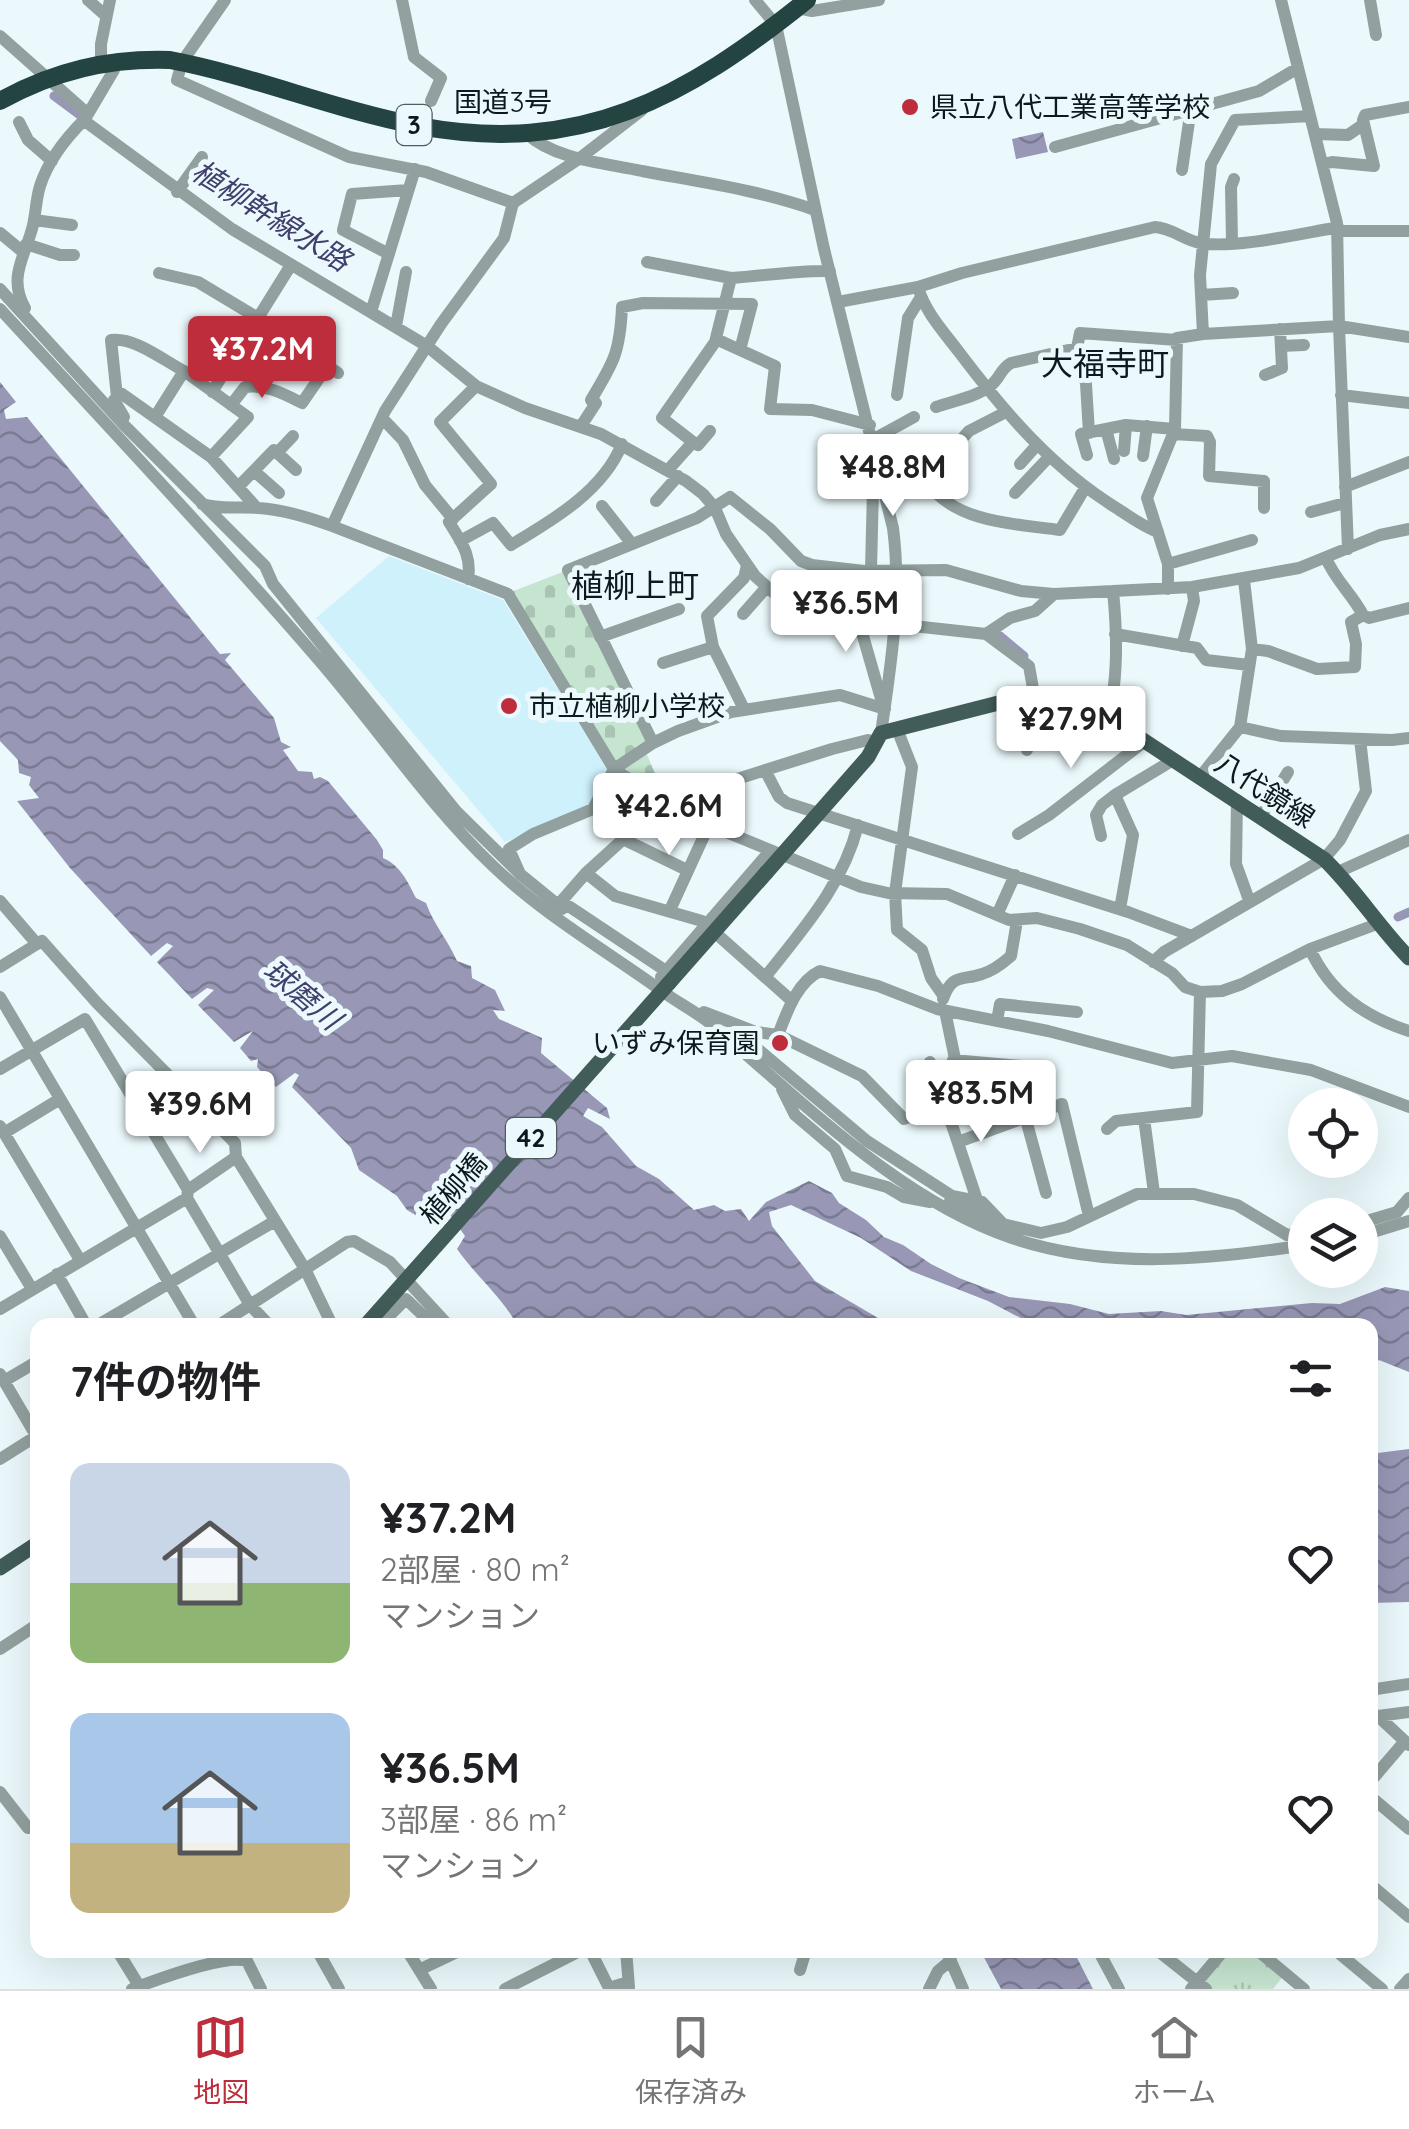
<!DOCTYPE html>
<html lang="ja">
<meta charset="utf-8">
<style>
body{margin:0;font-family:Quicksand,"Noto Sans JP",sans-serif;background:#f2f2f2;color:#202124;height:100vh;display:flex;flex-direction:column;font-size:38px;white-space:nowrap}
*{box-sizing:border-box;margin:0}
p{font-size:32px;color:#757577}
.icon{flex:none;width:55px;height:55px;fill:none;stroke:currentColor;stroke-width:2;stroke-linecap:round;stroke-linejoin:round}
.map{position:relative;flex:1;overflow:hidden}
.side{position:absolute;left:30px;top:1318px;width:1348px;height:640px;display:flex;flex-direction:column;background:#fff;border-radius:20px;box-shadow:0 10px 40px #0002}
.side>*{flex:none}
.fabs{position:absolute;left:1288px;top:1088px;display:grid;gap:20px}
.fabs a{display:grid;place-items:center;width:90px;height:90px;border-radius:50%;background:#fff;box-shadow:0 10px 40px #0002;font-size:50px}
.price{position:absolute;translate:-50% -85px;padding:0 22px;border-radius:10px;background:#fff;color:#222;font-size:32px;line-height:65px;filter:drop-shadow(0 2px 5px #0008)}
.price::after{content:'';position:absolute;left:50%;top:60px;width:30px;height:22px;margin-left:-15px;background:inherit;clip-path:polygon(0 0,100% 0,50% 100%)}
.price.selected{background:#bd2d3b;color:#fff}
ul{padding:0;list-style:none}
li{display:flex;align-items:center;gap:30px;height:250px;padding:0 40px}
li span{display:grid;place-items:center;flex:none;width:280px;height:200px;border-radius:20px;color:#555}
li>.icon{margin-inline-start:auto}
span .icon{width:120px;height:120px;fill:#fffc;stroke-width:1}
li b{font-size:42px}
h2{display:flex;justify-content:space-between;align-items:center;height:120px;padding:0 40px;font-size:42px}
.dock{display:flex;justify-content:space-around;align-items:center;height:140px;border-top:2px solid #e0e0e0;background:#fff;font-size:28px;color:#757577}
.dock a{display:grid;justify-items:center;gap:5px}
.dock .selected{color:#bd2d3b}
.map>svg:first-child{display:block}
.built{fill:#cef1fc}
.cemetery{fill:url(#cemetery-stones)}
.park{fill:url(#park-tufts)}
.water{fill:url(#water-waves)}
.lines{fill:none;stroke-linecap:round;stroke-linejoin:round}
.canal{stroke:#9898b6;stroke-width:9}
.minor{stroke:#92a19f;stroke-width:12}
.major{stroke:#415c59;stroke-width:15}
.highway{stroke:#234441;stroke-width:18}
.major-bridge{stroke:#415c59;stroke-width:15}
.poi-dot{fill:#bd2d3b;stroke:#ebf9fd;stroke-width:4}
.labels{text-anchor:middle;stroke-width:10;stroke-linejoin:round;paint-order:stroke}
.shield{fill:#ebf9fd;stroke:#4f5c60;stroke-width:2.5}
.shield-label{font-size:25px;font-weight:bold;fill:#0c191d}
.street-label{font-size:28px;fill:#0c191d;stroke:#ebf9fd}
.poi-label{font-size:28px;fill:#0c191d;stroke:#ebf9fd;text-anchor:start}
.water-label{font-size:30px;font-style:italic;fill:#413f6b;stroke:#ebf9fd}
.quarter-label{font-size:32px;fill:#0c191d;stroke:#ebf9fd}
</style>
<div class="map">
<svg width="1409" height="1989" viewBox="0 0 1409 1989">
<defs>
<pattern id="cemetery-stones" width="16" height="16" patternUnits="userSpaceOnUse" patternTransform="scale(2.5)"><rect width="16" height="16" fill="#c6e5d0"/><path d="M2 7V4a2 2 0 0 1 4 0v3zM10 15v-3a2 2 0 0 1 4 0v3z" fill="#a9c4b2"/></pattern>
<pattern id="park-tufts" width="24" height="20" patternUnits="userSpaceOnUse" patternTransform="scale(2.5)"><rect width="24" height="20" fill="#c6e5d0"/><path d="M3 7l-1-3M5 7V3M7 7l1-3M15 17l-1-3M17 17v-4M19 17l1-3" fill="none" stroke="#a9c4b2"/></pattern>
<pattern id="water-waves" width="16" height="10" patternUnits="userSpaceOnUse" patternTransform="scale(2.5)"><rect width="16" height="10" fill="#9898b6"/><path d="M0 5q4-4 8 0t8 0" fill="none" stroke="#7a7b93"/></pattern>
</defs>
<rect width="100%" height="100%" fill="#ebf9fd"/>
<path class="built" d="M389 556 503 600 609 772 590 805 505 842 316 618Z"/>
<path class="cemetery" d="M565 571 650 741 646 752 656 776 649 786 616 762 511 592Z"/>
<path class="park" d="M1227 1950H1257L1285 1974 1273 1989H1206L1201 1985Z"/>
<path class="water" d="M1043 132 1048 152 1016 159 1012 139Z
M0 382 16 402 4 410 6 419 27 417 220 654 231 653 225 660 274 718 281 742 291 747 283 750 298 771 312 772 314 779 320 777 328 781 377 840 383 850V858C400 865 408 882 416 898L426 903C434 925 448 940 457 961L471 966 472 978 495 990 505 1011 493 1010 499 1019 542 1038 541 1053 607 1108 610 1119 588 1108 583 1116 602 1127 636 1166 659 1179 694 1210 714 1205 725 1211 741 1209 749 1221 766 1202 809 1181 832 1193 839 1203 866 1220 884 1237 903 1245 931 1264 959 1278 1009 1297 1070 1304 1109 1314 1161 1311 1186 1315 1312 1303 1340 1304 1385 1287 1409 1291V1372L1379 1360 1370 1366V1325H1034L988 1301 911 1271 861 1238 791 1205 769 1212 772 1226 815 1281 890 1325H517C502 1297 476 1276 457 1249L465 1236 450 1215 436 1219 429 1227 422 1219 407 1210 397 1196 359 1170 351 1148 292 1087 299 1075 295 1073 276 1087 257 1067 258 1059 251 1061 240 1048 253 1031 234 1042 198 1005 214 990 207 988 192 999 157 962 173 946 167 943 151 956 70 868 17 801 39 798 29 785 31 777 19 773 18 760 0 741Z
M1409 1449V1602L1370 1603V1451L1378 1453Z
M980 1950H1073L1093 1989H1001Z"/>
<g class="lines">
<path class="canal" d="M54 96 81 116
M990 632 1000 636 1024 656
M1398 917 1409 912"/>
<path class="minor" d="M88 0 105 15
M225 0 182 62 177 80 349 157 426 172 513 203
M402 0 414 57 441 78 431 101
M755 0 776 25 824 249 893 528C902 596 891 665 881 733
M1370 0 1376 35
M797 8 812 11 879 0
M0 36 88 114 84 120 90 125 232 229 427 346 476 386 525 408 601 434 686 481 703 494 715 508 726 534 755 576 794 611 828 629H895
M101 63V44L110 0
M88 114 114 70 113 61
M19 122 28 140 52 161
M526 133C555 160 605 163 642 171 700 182 759 190 815 210
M1315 134 1348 135 1364 124
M1055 147 1259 91 1298 68
M1323 164 1332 162 1374 166 1363 120 1365 115 1409 107
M1182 170 1191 108
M177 192 202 157
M34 220 72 225
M0 233 23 252
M1232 242 1231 187 1234 179
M26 244 60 255H74
M389 254 343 230 352 194 408 190
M647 262 731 278
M159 273 198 282 258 318 338 373
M918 287C925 312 944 332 959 352 1005 413 1053 469 1118 509 1130 517 1144 527 1158 532
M0 289 124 425 265 566 273 584 456 811 520 874
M1201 295 1233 293
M838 302 918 287 962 273 1155 227C1172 228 1184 240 1200 243 1233 249 1299 234 1334 228L1344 231H1409
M25 308C7 277 26 255 33 225 36 212 36 199 40 186 48 161 66 138 84 120
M0 309C107 425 215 540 318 659 377 727 428 804 493 866 543 914 605 950 662 991 678 1003 695 1011 711 1024 801 1100 899 1200 1012 1238 1106 1270 1209 1260 1305 1245
M371 312 415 169
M396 326 406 272
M1203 334 1339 326 1337 223 1281 0
M716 339 775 366 770 409 812 410 870 425
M1281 346 1304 345
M1265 375 1282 368 1280 329
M212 392 291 265
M897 395 908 318 921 297
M1341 395 1409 403
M117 397 111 340C135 337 163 360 184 371
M231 405 245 387C266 384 284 394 302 403L324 371 319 367 321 364
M936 407C953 401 976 397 990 386 1000 379 1000 369 1011 363L1077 348
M124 417 114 400 122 394 211 457 248 417 184 371 155 417
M382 418 403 440 425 485 453 519
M581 426 596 403 591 400C614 362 620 352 622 307L643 303 752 304 740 350
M1106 429 1114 459
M1089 433 1086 384 1077 348 1080 333 1177 340
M1173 434 1207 436 1210 442 1209 476 1264 481V508
M874 439 914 417
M693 442 698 445 710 431
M951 451 969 431 1006 412
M1124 451 1126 425
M277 453 293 436
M1087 455 1081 434 1126 425 1175 429
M1143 456 1147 426
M211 457 256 507
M1020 464 1037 445
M668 470 693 442 662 418 715 342 731 278C764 276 797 270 830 271
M254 471 279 493
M239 486 274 450 296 470
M1345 487 1409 462
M1015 493 1049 457
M656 501 678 476
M202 504C219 510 241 506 259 508 285 510 308 517 332 526L385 411 441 324 504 238 513 203 580 158 642 110
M602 506 632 544
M1311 512 1345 503
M332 526 508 594 614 769 664 802 709 825 861 887 888 893 947 894 1009 920 1037 918 1080 929 1127 945 1172 973 1185 987 1200 992 1222 991 1242 984 1310 949 1377 924
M460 541 493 523 511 545C553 520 603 491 622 444
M1348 549 1339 326 1409 337
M1326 558C1335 580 1352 594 1363 615
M1168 564 1252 540
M871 570 873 488 879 463 917 456C920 466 923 477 929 485 958 523 1016 524 1060 530L1085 488
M468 579C472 555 461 542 449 522L491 484 440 422 476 386
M853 589 861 629 882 702
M1168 589V564L1147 498 1175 429 1177 338 1203 334 1200 275 1211 164 1235 120 1310 116
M743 614 765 589
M895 624 986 634 1029 666 1034 694
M828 629 864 571 946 570 1021 591 1054 594 1192 587 1299 568 1380 535 1409 529
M986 634 1010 618 1035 611 1054 594
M1115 634 1197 648 1206 660 1249 665
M600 637 679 609
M1182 646 1194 601 1192 587
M1252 649 1268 651 1317 669 1355 667 1356 644 1351 622 1363 615 1369 618 1409 608
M663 663 713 647
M1012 700 1027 750
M744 709 713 647 707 616 744 578 747 565
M1108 717C1119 678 1117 631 1113 591
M1240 727 1281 736 1392 740 1409 738
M897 729 912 767 895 893 897 930 922 950 931 978 943 995
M653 743 568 570 697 518 730 497 770 529 801 561 812 565 864 571
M765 770 779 797 787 803 1128 912 1192 936
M1200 777 1240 727 1252 649 1244 580
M1237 800 1236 864 1249 900
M1261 816 1288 772
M1018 834 1049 815 1145 741
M1101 836 1096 815 1102 805 1115 795
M625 840 687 870
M1338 872 1409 840
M586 873 615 896 702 921 792 1001
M0 901 37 944 42 941 97 1003 235 1143 236 1157 305 1269 332 1325
M562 909 558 905 586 873 664 802 832 749 868 740 877 743
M1120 909 1133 835 1115 795 1173 760
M670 910 709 825
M997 915 1015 875
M1310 949C1330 993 1365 1017 1409 1031
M1153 962 1164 952 1324 859 1340 840 1366 791 1360 739
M0 967 37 944
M666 971 570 907 558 905 520 874 509 849 533 834 593 809 614 769 653 743 678 731 731 712 840 695 885 709
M766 976C803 929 843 885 858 825
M661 977 770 851
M0 997 194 1325
M943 999C952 973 962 981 982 974 993 971 1003 963 1011 956L1017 921
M704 1012 756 1032 778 1035C787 1012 797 982 820 971L878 986 937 1009 1048 1031 1172 1063 1232 1056 1311 1070 1409 1107
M997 1021 1000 1004 1077 1012
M734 1029 867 1141 952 1196 982 1202 1003 1224 1041 1233 1067 1227 1137 1194H1194L1237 1205 1287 1235 1305 1233
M778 1035 862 1076 904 1119 963 1097 945 1011
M953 1060 1033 1067 1039 1112
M930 1062 940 1105
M0 1069 85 1019 188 1190 187 1198 250 1305 269 1325
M782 1089 795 1115 835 1149 847 1176 887 1187 904 1197 930 1202
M945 1104 977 1200
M1025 1116 1046 1193
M1144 1118 1154 1193
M0 1126 80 1260
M1107 1129 1116 1121 1197 1112 1200 992
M4 1133 60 1099
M958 1142 1062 1104 1089 1216
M188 1190 236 1157
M950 1201 996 1221
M1360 1223 1397 1212 1409 1198
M0 1236 32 1289
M1360 1236 1409 1221
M57 1274 86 1325
M0 1309 187 1198
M98 1325 275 1221
M219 1325 347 1242 354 1241 390 1262 448 1325
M380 1325 406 1299 433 1325
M0 1374 38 1439
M4 1381 38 1361
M0 1459 38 1435
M0 1649 38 1624
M1370 1690 1409 1684
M1370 1717 1409 1712
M1379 1717 1409 1745
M1370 1782 1405 1741
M0 1792 28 1828 38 1824
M1370 1796 1409 1829
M1370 1884 1409 1917
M117 1950 141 1989
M317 1950 339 1989
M407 1950 431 1989
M590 1950 609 1988 628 1982
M626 1950 629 1987
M946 1950 963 1989
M1098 1950 1119 1989
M1157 1950 1206 1989
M1257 1950 1304 1989
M1335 1950 1382 1989
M419 1970 461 1950
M800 1970 806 1950
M132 1989C156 1980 225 1954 247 1961L261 1989
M505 1989 582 1950
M929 1989 938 1971 951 1960
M1191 1989 1224 1950
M1400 1989 1409 1979"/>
<path class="major" d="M766 873 868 757 881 733 1034 694 1079 698 1324 859C1356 890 1378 926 1409 958
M366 1325 669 983
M0 1568 38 1543"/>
<path class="highway" d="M0 101C54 71 108 58 170 60 254 76 335 110 419 126 580 156 685 98 807 0"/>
<path class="major-bridge" d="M669 983 766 873"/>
</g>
<g class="poi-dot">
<circle cx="910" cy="107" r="10"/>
<circle cx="509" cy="706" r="10"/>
<circle cx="780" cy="1043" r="10"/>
</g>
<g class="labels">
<g class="shield">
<rect x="396.5" y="105" width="35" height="40" rx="8"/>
<rect x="506" y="1118" width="50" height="40" rx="8"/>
</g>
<g class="shield-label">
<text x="414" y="134">3</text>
<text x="531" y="1147">42</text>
</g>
<g class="street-label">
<text x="503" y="112">国道3号</text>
<text transform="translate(1265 790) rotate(33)" y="10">八代鏡線</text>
<text transform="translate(453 1189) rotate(-49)" y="10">植柳橋</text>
</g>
<g class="poi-label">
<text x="930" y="117">県立八代工業高等学校</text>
<text x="529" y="716">市立植柳小学校</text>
<text x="760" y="1053" text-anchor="end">いずみ保育園</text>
</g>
<g class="water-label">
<text transform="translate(271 216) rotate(32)" y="10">植柳幹線水路</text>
<text transform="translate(302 995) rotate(40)" y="10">球磨川</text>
</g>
<g class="quarter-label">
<text x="1105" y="375">大福寺町</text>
<text x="635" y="597">植柳上町</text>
</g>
</g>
</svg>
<div class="fabs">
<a><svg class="icon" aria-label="locate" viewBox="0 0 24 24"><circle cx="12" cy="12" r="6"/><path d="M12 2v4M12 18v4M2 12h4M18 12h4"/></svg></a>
<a><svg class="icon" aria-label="layers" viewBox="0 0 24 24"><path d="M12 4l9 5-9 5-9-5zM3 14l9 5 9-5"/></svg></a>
</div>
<b class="price selected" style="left:262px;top:401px">¥37.2M</b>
<b class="price" style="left:893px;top:519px">¥48.8M</b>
<b class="price" style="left:846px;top:655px">¥36.5M</b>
<b class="price" style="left:1071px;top:771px">¥27.9M</b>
<b class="price" style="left:669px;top:858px">¥42.6M</b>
<b class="price" style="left:981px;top:1145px">¥83.5M</b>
<b class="price" style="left:200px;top:1156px">¥39.6M</b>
<section class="side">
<h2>7件の物件<svg class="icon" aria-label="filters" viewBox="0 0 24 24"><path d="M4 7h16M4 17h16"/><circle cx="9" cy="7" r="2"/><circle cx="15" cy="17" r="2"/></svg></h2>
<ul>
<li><span style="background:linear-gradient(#c9d6e8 60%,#8fb573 0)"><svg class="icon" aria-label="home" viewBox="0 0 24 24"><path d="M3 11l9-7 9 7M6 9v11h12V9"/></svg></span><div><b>¥37.2M</b><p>2部屋 · 80 m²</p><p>マンション</p></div><svg class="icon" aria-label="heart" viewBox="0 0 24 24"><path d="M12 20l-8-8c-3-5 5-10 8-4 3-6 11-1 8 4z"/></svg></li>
<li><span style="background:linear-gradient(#a9c7e8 65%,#c2b280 0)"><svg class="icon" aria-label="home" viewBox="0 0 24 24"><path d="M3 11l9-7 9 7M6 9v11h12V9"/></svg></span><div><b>¥36.5M</b><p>3部屋 · 86 m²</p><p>マンション</p></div><svg class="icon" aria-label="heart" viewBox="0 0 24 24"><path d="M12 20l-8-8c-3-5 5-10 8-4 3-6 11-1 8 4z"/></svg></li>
</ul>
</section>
</div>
<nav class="dock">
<a class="selected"><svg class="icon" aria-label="map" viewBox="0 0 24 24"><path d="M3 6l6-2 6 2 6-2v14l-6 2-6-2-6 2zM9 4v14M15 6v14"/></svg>地図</a>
<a><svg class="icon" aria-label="saved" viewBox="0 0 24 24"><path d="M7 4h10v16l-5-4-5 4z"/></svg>保存済み</a>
<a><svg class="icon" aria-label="home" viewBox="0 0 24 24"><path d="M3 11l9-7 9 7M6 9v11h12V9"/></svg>ホーム</a>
</nav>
